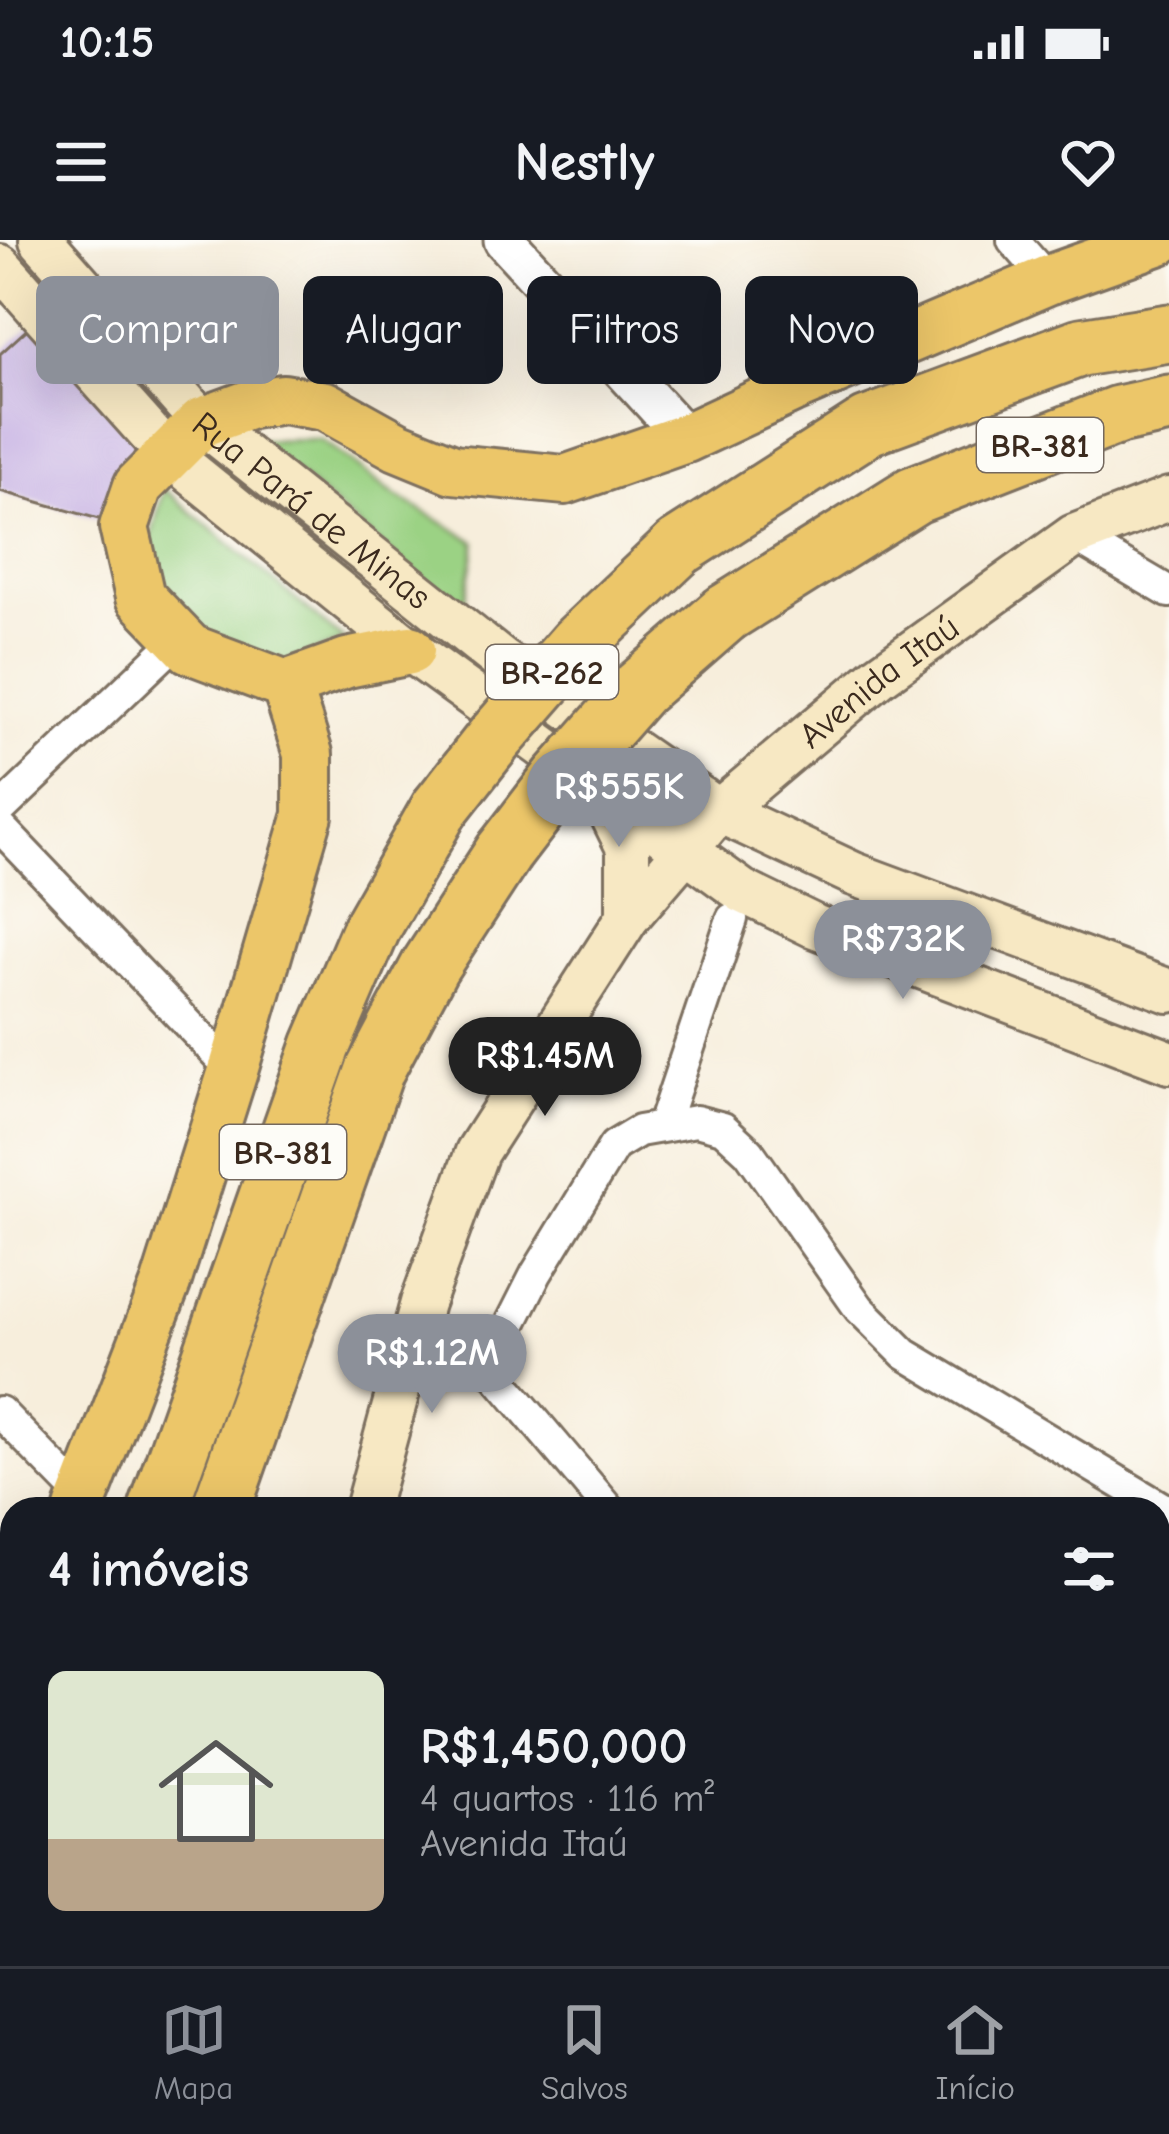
<!DOCTYPE html>
<html lang="pt">
<meta charset="utf-8">
<style>
body{margin:0;font-family:"Comic Neue",sans-serif;background:#20242c;color:#f1f3f6;height:100vh;display:flex;flex-direction:column;font-size:45px;white-space:nowrap}
*{box-sizing:border-box;margin:0}
p{font-size:39px;color:#9ea1a6}
.icon{flex:none;width:66px;height:66px;fill:none;stroke:currentColor;stroke-width:2;stroke-linecap:round;stroke-linejoin:round}
.map{position:relative;flex:1;overflow:hidden}
.side{position:absolute;left:0px;top:1257px;width:1170px;height:471px;display:flex;flex-direction:column;background:#171b24;border-radius:36px 36px 0 0;box-shadow:0 12px 48px #0002}
.side>*{flex:none}
.guide{position:absolute;left:36px;top:36px;width:1098px;height:108px;display:flex;gap:24px}
.price{position:absolute;translate:-50% -102px;padding:0 27px;border-radius:42px;background:#8c9099;color:#fff;font-size:39px;line-height:78px;filter:drop-shadow(0 3px 6px #0008)}
.price::after{content:'';position:absolute;left:50%;top:72px;width:36px;height:27px;margin-left:-18px;background:inherit;clip-path:polygon(0 0,100% 0,50% 100%)}
.price.on{background:#222;color:#fff}
ul{padding:0;list-style:none}
li{display:flex;align-items:center;gap:36px;height:300px;padding:0 48px}
li+li{border-top:3px solid #363941}
li span{display:grid;place-items:center;flex:none;width:336px;height:240px;border-radius:18px;color:#555}
li>.icon{margin-inline-start:auto}
span .icon{width:144px;height:144px;fill:#fffc;stroke-width:1}
li b{font-size:51px}
h2{display:flex;justify-content:space-between;align-items:center;height:144px;padding:0 48px;font-size:51px}
.chip{padding:0 42px;border-radius:18px;background:#171b24;box-shadow:0 12px 48px #0002;font-size:42px;line-height:108px}
.chip.on{background:#8c9099;color:#fff}
.status{display:flex;justify-content:space-between;align-items:center;height:84px;padding:0 60px;background:#171b24;direction:ltr}
.status svg{height:33px;fill:currentColor}
header{display:flex;justify-content:space-between;align-items:center;height:156px;padding:0 48px;background:#171b24;font-size:54px;font-weight:700}
.menu{display:flex;justify-content:space-around;align-items:center;height:168px;border-top:3px solid #363941;background:#171b24;font-size:33px;color:#9ea1a6}
.menu a{display:grid;justify-items:center;gap:6px}
.menu .on{color:#8c9099}
.map>svg:first-child{display:block}
.green{fill:#9bd284;stroke:#6b7e51;stroke-width:3}
.building{fill:#c8b4e4}
.lines{fill:none;stroke-linecap:round;stroke-linejoin:round}
.minor-casing{stroke:#7d6f60;stroke-width:36}
.tertiary-casing{stroke:#7d6f60;stroke-width:45}
.secondary-casing{stroke:#7d6f60;stroke-width:48}
.primary-casing{stroke:#7d6f60;stroke-width:54}
.motorway-casing{stroke:#7d6f60;stroke-width:63}
.minor{stroke:#fff;stroke-width:30}
.tertiary{stroke:#fff;stroke-width:39}
.secondary{stroke:#f7e8c3;stroke-width:42}
.primary{stroke:#ecc669;stroke-width:48}
.motorway{stroke:#ecc669;stroke-width:57}
.motorway-bridge-casing{stroke:#7d6f60;stroke-width:63;stroke-linecap:butt}
.motorway-bridge{stroke:#ecc669;stroke-width:57}
.labels{text-anchor:middle;stroke-width:10;stroke-linejoin:round;paint-order:stroke}
.shield{fill:#fdfcf7;stroke:#75695f;stroke-width:3}
.shield-label{font-size:33px;font-weight:bold;fill:#3b2a1e}
.street-label{font-size:36px;fill:#3b2a1e;stroke:#fdfcf7}
</style>
<div class="status"><b>10:15</b><svg viewBox="0 0 49 12"><path d="M0 12V9h3v3zM5 12V6h3v6zM10 12V3h3v9zM15 12V0h3v12zM26 1h20v11H26zM47 4h2v5h-2z"/></svg></div>
<header><svg class="icon" aria-label="menu" viewBox="0 0 24 24"><path d="M4 6h16M4 12h16M4 18h16"/></svg>Nestly<svg class="icon" aria-label="heart" viewBox="0 0 24 24"><path d="M12 20l-8-8c-3-5 5-10 8-4 3-6 11-1 8 4z"/></svg></header>
<div class="map">
<svg width="1169" height="1726" viewBox="0 0 1169 1726">
<rect width="100%" height="100%" fill="#fdfcf7"/>
<filter id="ink" filterUnits="userSpaceOnUse"><feTurbulence type="fractalNoise" baseFrequency=".00833" numOctaves="2"/><feDisplacementMap in="SourceGraphic" scale="24" xChannelSelector="R" yChannelSelector="G"/><feConvolveMatrix kernelMatrix="1 2 1 2 8 2 1 2 1" color-interpolation-filters="sRGB"/></filter>
<filter id="wash" filterUnits="userSpaceOnUse"><feTurbulence type="fractalNoise" baseFrequency=".004" numOctaves="4" result="noise"/><feDisplacementMap in="SourceGraphic" scale="48" xChannelSelector="R" yChannelSelector="G"/><feGaussianBlur stdDeviation="2.7" result="paint"/><feColorMatrix in="noise" values="0 0 0 0 0 0 0 0 0 0 0 0 0 0 0 0 0 1.4 0 .05"/><feComposite in="paint" operator="in"/></filter>
<g filter="url(#wash)">
<rect width="100%" height="100%" fill="#f7eedc"/>
<path class="green" d="M320 199 396 256 476 302 463 373 256 200Z
M164 249 344 400 282 425 183 393 148 309Z"/>
<g id="blocks">
<path class="building" d="M34 83 141 199 102 280 0 251V114Z"/>
</g>
</g>
<g filter="url(#ink)">
<use href="#blocks" fill-opacity="0" stroke="#7d6f60" stroke-width="3"/>
<g class="lines">
<g class="minor-casing">
<path id="minor" d="M1013 0 1048 40
M1074 296 1169 352
M0 570 179 399
M0 587 233 831
M663 885 732 679
M0 1172 84 1258
M609 1269 489 1127 536 1034 614 906 639 891 696 881 723 888 749 912 859 1068 905 1114 1169 1272
M1158 1306 1169 1296
M1158 1379 1169 1391
M995 1716 1004 1726
M682 1726 693 1716"/>
</g>
<g class="tertiary-casing">
<path id="tertiary" d="M504 0 686 198"/>
</g>
<g class="secondary-casing">
<g id="secondary">
<path id="s1" d="M41 0 202 182 501 420 719 571 854 634 1169 751"/>
<path d="M0 26 168 214 410 410 742 651 814 686 1169 822"/>
<path d="M601 553 628 608V677"/>
<path id="s2" d="M366 1269 422 1063 477 912 628 677 719 571 879 436 1074 296 1169 259"/>
<path d="M507 1716 517 1726"/>
</g>
</g>
<g class="primary-casing">
<path id="primary" d="M286 445 190 409 140 357 124 287 138 246 202 182 251 164 283 159 325 166 397 206 453 229 565 240 686 198 791 149 1048 40 1160 0
M286 445 347 423 410 410
M79 1269 166 1043 233 831 308 575V514L286 445
M0 1444 12 1417
M205 1726 209 1716"/>
</g>
<g class="motorway-casing">
<path id="motorway" d="M678 308 868 186 1081 107 1169 93
M726 373 914 255 1118 175 1169 164
M158 1269 321 806 371 689 440 568
M221 1269 375 830 430 726 504 612
M0 1601 12 1581
M1 1726 12 1708"/>
</g>
<use href="#minor" class="minor"/>
<use href="#tertiary" class="tertiary"/>
<use href="#secondary" class="secondary"/>
<use href="#primary" class="primary"/>
<use href="#motorway" class="motorway"/>
<g class="motorway-bridge-casing">
<path id="motorway-bridge" d="M440 568 495 498 577 404 678 308
M504 612 560 539 639 449 726 373"/>
</g>
<use href="#motorway-bridge" class="motorway-bridge"/>
</g>
</g>
<g class="labels">
<g class="shield">
<rect x="977" y="178" width="126" height="54" rx="9"/>
<rect x="486" y="405" width="132" height="54" rx="9"/>
<rect x="220" y="885" width="126" height="54" rx="9"/>
</g>
<g class="shield-label">
<text x="1040" y="217">BR-381</text>
<text x="552" y="444">BR-262</text>
<text x="283" y="924">BR-381</text>
</g>
<g class="street-label">
<text dy="13" stroke="none"><textPath href="#s1" startOffset="384">Rua Pará de Minas</textPath></text>
<text dy="13" stroke="none"><textPath href="#s2" startOffset="999">Avenida Itaú</textPath></text>
</g>
</g>
</svg>
<b class="price" style="left:619px;top:610px">R$555K</b>
<b class="price" style="left:903px;top:762px">R$732K</b>
<b class="price on" style="left:545px;top:879px">R$1.45M</b>
<b class="price" style="left:432px;top:1176px">R$1.12M</b>
<div class="guide">
<a class="chip on">Comprar</a>
<a class="chip">Alugar</a>
<a class="chip">Filtros</a>
<a class="chip">Novo</a>
</div>
<section class="side">
<h2>4 imóveis<svg class="icon" aria-label="filters" viewBox="0 0 24 24"><path d="M4 7h16M4 17h16"/><circle cx="9" cy="7" r="2"/><circle cx="15" cy="17" r="2"/></svg></h2>
<ul>
<li><span style="background:linear-gradient(#dfe7d0 70%,#b9a48a 0)"><svg class="icon" aria-label="home" viewBox="0 0 24 24"><path d="M3 11l9-7 9 7M6 9v11h12V9"/></svg></span><div><b>R$1,450,000</b><p>4 quartos · 116 m²</p><p>Avenida Itaú</p></div></li>
</ul>
</section>
</div>
<nav class="menu">
<a class="on"><svg class="icon" aria-label="map" viewBox="0 0 24 24"><path d="M3 6l6-2 6 2 6-2v14l-6 2-6-2-6 2zM9 4v14M15 6v14"/></svg>Mapa</a>
<a><svg class="icon" aria-label="saved" viewBox="0 0 24 24"><path d="M7 4h10v16l-5-4-5 4z"/></svg>Salvos</a>
<a><svg class="icon" aria-label="home" viewBox="0 0 24 24"><path d="M3 11l9-7 9 7M6 9v11h12V9"/></svg>Início</a>
</nav>
